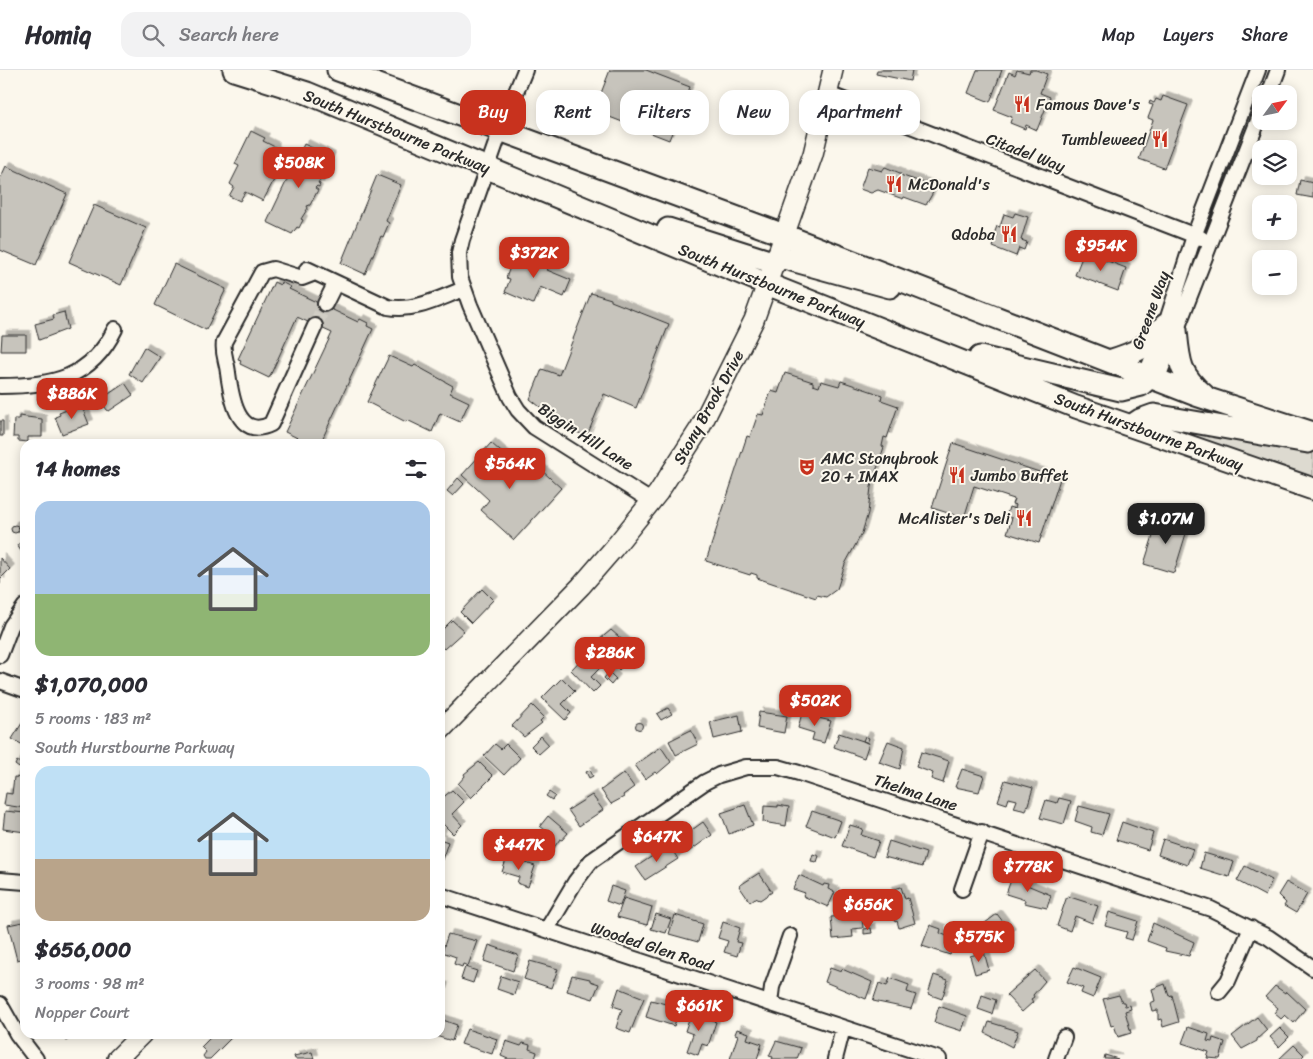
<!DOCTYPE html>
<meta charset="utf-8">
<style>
body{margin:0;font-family:Sriracha,sans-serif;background:#f2f2f3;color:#2b2b33;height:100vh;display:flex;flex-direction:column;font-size:19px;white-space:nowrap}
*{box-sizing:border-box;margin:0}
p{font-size:16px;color:#7c7c81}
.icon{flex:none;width:28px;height:28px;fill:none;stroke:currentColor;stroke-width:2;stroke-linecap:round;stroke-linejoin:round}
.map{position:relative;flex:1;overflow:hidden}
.details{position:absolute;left:20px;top:369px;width:425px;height:600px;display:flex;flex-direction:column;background:#fff;border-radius:15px;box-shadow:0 2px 12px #0003}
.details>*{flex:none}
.hud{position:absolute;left:460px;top:20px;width:475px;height:45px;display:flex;gap:10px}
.needle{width:32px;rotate:57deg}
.fabs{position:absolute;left:1252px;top:15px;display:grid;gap:10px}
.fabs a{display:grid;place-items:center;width:45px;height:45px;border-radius:10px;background:#fff;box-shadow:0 2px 12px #0003;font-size:25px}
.price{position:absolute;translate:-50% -42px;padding:0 11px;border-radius:10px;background:#c8321e;color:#fff;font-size:16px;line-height:32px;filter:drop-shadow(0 1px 2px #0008)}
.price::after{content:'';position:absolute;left:50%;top:30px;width:15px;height:11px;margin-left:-8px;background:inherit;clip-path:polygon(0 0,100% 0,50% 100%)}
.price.on{background:#222;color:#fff}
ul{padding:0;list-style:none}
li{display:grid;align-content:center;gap:10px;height:265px;padding:0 15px}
li span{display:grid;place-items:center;height:155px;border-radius:15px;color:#555}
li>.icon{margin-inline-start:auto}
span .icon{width:90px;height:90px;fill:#fffc;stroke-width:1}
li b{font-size:21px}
h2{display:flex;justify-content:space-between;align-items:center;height:60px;padding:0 15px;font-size:21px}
.pill{padding:0 18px;border-radius:15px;background:#fff;box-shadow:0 2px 12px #0003;font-size:18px;line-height:45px}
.pill.on{background:#c8321e;color:#fff}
header{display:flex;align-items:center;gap:30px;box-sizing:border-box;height:70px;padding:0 25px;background:#fff;border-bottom:1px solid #e1e1e2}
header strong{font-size:24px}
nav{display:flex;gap:28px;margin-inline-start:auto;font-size:18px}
.search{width:350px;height:45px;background:#f2f2f3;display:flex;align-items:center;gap:12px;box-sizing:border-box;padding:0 18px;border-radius:15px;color:#7c7c81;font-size:19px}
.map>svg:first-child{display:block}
.green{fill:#dddad0;stroke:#84827e}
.building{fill:#c7c4bc;stroke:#2b2b2b;filter:url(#shadow)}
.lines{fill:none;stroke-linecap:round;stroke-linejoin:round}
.street-tunnel{stroke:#d1cec5;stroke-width:14;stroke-dasharray:14 7;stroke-linecap:butt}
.street-casing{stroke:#2b2b2b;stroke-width:18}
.secondary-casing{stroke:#2b2b2b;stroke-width:22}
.primary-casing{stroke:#2b2b2b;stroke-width:25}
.street{stroke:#fbf7ec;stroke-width:14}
.secondary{stroke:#fbf7ec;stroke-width:19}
.primary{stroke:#fbf7ec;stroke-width:21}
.labels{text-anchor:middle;stroke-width:4;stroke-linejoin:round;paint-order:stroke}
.poi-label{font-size:16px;fill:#2b2b2b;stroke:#fbf7ec;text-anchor:start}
.street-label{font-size:16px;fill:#2b2b2b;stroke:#fbf7ec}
</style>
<header>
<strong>Homiq</strong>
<div class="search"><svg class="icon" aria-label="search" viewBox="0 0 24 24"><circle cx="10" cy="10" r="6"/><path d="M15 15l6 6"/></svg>Search here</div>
<nav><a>Map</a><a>Layers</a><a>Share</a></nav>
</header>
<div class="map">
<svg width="1313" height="989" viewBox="0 0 1313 989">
<defs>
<filter id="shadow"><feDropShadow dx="4.5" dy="-4.5" stdDeviation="0" flood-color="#0004"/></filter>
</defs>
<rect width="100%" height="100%" fill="#fbf7ec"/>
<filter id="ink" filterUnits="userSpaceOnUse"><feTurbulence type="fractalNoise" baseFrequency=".02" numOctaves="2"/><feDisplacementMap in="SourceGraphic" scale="10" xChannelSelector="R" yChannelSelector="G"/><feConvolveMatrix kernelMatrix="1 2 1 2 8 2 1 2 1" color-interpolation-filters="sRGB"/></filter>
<g filter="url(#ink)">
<path class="green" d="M1170 358 1313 381V413L1193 373Z"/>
<path class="building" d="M610 0H646L690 17 669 70 594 41Z
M877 0H912L910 11 876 4Z
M977 0H1002L990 32 968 23Z
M1017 0 1029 3 1030 0H1036L1047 4 1040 23 1050 27 1037 60 1026 55 1025 59 1010 53 1012 47 994 40 1009 2 1015 5Z
M1163 26 1188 35 1164 98 1139 89 1153 50 1148 48 1153 35 1149 34 1150 31 1154 33 1156 29 1161 31Z
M251 61 265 68 263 71 275 77 274 80 286 87 263 131 245 122 240 131 229 126 234 117 230 114 239 96 235 94Z
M304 74 331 87 327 95 329 96 318 113 320 114 319 117 317 116 315 118 318 120 310 135 307 136 308 138 301 149 303 150 299 158 297 157 292 164 267 152Z
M6 96 67 124 36 195 0 180V109Z
M868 97 882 101 885 97 900 103V105L936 117 926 135 904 127 903 129 878 120 871 123 860 119Z
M377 105 401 115 386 151 389 153 383 167 381 166 365 204 341 193Z
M1300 110 1313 113V128L1297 125Z
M94 135 146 158 121 215 69 192Z
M1015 143 1028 147 1021 170 1027 172 1024 180 1019 178 1016 186 993 177 997 165 994 164 997 156 1000 157 1004 144 1013 147Z
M1084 182 1126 198 1118 221 1075 205Z
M521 183 550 195 547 200 571 210 564 227 540 217 533 234 505 222 510 209 506 208 511 194 515 196Z
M174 194 226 219 206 260 155 235Z
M274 212 280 215 281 212 291 217 289 219 358 252 360 249 368 253 367 256 373 259 320 374H310L285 362 332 263 297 247 269 308 240 294 241 290 238 289Z
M591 223 611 229V231L669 254 636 338 604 324 587 366 568 359 530 329 542 299 559 305Z
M64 242 68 259 39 270 35 254 54 249 53 245Z
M2 265H26V281H1Z
M144 277 160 287 143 313 129 304Z
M389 286 413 297 415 295 453 316 450 323 469 332 460 352 440 343 432 362 407 350 406 352 367 332Z
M785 303 813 312V315L819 317 821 311 839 316 841 311 882 325 881 330 898 336 887 368 884 367 882 376 884 377 871 417 868 443 862 463 845 494 837 519 826 527 817 525 816 528 757 508V505L751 503 750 505 706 491 747 366 750 367 758 344 763 345 771 321 778 323Z
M125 313 133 325 109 341 107 340 100 330Z
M75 337 76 339 82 337 89 354 62 364 55 347 60 345 59 343Z
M19 346 42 349V367H28V372L18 371V367H13L14 349H19Z
M0 351H3V366H0Z
M491 373 519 398 528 388 561 418 514 470 481 440 489 430 462 405Z
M953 373 1060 409 1039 473 1007 463 1012 448 1006 447 1009 437 1015 439 1016 435 1012 434 1014 429 974 416 964 448 932 438Z
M458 408 464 414 453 426 447 421Z
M1159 447 1188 457 1174 503 1144 494Z
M11 459a4 4 0 1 1 8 0a4 4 0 1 1-8 0Z
M25 470V487L17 475Z
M0 488 10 499 0 509V513Z
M482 519 493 530 471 553 460 542Z
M452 550 464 561 444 579 440 575V562Z
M611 560 634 580 626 589 628 591 619 600 593 575Z
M588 582 602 596 591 607 600 616 593 623 571 600Z
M609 602 616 609 611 615 604 608Z
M562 608 575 621 562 634 571 643 565 650 542 628Z
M532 635 544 647 540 651 542 653 524 667 512 656Z
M668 638 672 644 661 650 657 644Z
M759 642 787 646 784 663 757 658Z
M809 642 814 644V647L831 651 824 673 812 670 814 663 798 658 802 643 808 645Z
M739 645 742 662 714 669 710 652Z
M635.5 656a3.5 3.5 0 1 1 7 0a3.5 3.5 0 1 1-7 0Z
M22 653 25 655V676L12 669Z
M691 660 698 674 676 685 669 671Z
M839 663 869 673 864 688 834 677Z
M541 666 549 675 539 684 531 676Z
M865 666 869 668 867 673 863 671Z
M888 671 904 677 900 699 879 692Z
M495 674 501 679 506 674 520 688 504 705 484 686Z
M661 677 671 692 657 704 655 702 645 709 635 695Z
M921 682 949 691 943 713 931 709 933 703 916 697Z
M17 691 22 694 19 698 15 695Z
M479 692 493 706 471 728 458 714 465 706 464 704Z
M962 699 984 706 979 722 955 717Z
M590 700 593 706 589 708 586 702Z
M624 703 634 717 623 725 624 727 611 734 601 720Z
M14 707 25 708V738L4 735 6 723 12 724Z
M1005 710 1033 718 1026 741 1014 738 1017 730 1009 728 1007 734 998 731Z
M452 720 464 732 452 744 462 755 453 764 440 751V730Z
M549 722 555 726 552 730 546 726Z
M592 725 603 740 579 756 568 740Z
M1059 728 1071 731 1064 754 1040 748 1046 730 1057 733Z
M745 735 753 755 729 764 721 743Z
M778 735 789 737 786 756 763 752 764 736 778 737Z
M1079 736 1109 744 1102 765 1091 762 1092 757 1075 751Z
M5 741 25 743V762L3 759Z
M812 741 841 751 835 767 806 756Z
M548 746 568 763 562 770 560 769 550 783 536 771 545 760 540 756Z
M703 752 712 765 687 783 678 770Z
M1122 752 1153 763 1148 780 1116 770Z
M850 755 863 759 861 765 879 771 873 787 842 776Z
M440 762 442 763 440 769 448 772 442 790 440 789Z
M1163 769 1193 779 1187 795 1158 785Z
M889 771 926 783 922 797 884 787Z
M669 775 678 789 645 810 636 797Z
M1204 783 1234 792 1229 807 1200 798Z
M813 784 819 786 817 792 811 791Z
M507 787 535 796 528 817 517 813 519 807 502 802Z
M1245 796 1272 810 1265 826 1237 811Z
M759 803 772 822 760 830 755 828 750 832 739 816Z
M799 805 823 816 824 814 829 815 828 819 835 822 828 837 803 826 805 823 793 819Z
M1012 807 1028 812 1027 815 1051 825 1047 838 1024 833 1025 830 1006 824Z
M1286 812 1307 824 1296 843 1284 836 1286 833 1278 825Z
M611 816 625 821 620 836 606 831Z
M901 817 905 829 908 828 915 853 899 858 897 851 895 852 888 821Z
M1067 826 1098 836 1092 853 1075 846 1070 861 1057 856Z
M624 828 652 837 647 855 617 847Z
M1109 842 1138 851 1132 870 1125 868 1127 862 1105 856Z
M656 844 671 849 666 863 651 859Z
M862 844 863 858 852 859 853 867 833 869 831 847Z
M997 844 1011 862 990 877 980 864 989 857 985 853Z
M675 845 703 854 698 872 669 864Z
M23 852 25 888 17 890 8 855Z
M723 852 740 858 736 872 741 873 737 886 724 882 728 871 718 868Z
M1153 853 1194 872 1189 886 1165 881 1166 878 1147 871Z
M930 855 941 859 940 863 956 870 950 885 922 876Z
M871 858 872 863 864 864V859Z
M448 864 477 871 468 896 463 894 462 897 454 894 456 887 442 882Z
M489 875 518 885 513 901 484 891Z
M984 882 989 900 975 904 970 886Z
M530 891 558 899 551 918 524 909Z
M465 897 477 901 473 913 461 909Z
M1074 897 1101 908 1093 928 1081 923 1083 918 1067 912Z
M830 898 841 902 842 899 872 912 866 929 825 912Z
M1035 900 1045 911 1033 925 1034 927 1031 929 1033 932 1022 942 1006 925Z
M572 905 590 909V911L599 914 593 929 567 921Z
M934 905 948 910 942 929 928 924Z
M501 906 518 912 514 925 497 919Z
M890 908 909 915 907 922 916 925 911 939 873 931 879 913 887 916Z
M1165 914 1169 926 1172 925 1179 952 1163 957 1161 949 1158 950V940L1152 941 1150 933 1155 931 1152 919Z
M440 916 444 917 440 930Z
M1275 916 1285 923 1286 921 1305 939 1294 953 1285 945 1281 949 1274 943 1278 938 1265 927Z
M619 918 644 928 630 963 616 958 622 939 613 936Z
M982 925 996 930 992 944 978 939Z
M1119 925 1122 932H1124L1125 936 1130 935 1131 939 1125 941 1131 963 1118 967 1114 955 1111 956 1103 929Z
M651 930 680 938 674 956 646 947Z
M939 936 967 946 962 961 934 952Z
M691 943 716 952 708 976 702 974 698 985 687 981 693 964 685 961Z
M1257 947 1267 960 1257 969V971L1242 979 1232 966Z
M440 949 457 955 452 971 429 964H440Z
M989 952 1018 961 1012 977 985 963Z
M1188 957 1209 964 1207 971 1212 972 1213 968 1225 972 1220 989 1207 988 1209 982 1182 973Z
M1280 958 1289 967 1279 977 1270 967Z
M467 959 497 969 492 984 461 974Z
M737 959 749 963 747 969 762 974 757 989H730L738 965 735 964Z
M60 964H77L66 971Z
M214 964 234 965 210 989H205L203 986 206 982 201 977Z
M506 971 521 976 523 973 530 975 529 979 537 982 535 989H508L501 986Z
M776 971 801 978 797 989H772L773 987 769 986Z
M1294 975 1304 985 1300 989H1279Z
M312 982 314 989H295L294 986Z
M1105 985 1118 989H1104Z"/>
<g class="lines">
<path class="street-tunnel" d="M315 256 325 234"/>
<g class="street-casing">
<path id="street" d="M525 0 501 59 462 170 459 183 460 207 470 235 510 327 518 340 534 357 651 431
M1258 0 1194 166 1163 263 1149 296 1150 307 1161 300 1261 43
M828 24 1201 168
M1269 24 1278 0
M307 199 388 237C415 242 439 228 464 219
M315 203 302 208 273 199 262 202 224 272C222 284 227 291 228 303 231 325 237 371 271 354L315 256
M325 234 335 214
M0 316C51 316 91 309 115 259
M0 585 11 556 25 536
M0 611 25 620
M0 810 25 812
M962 819 982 762
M440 825 939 989
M547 859 575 812 591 791 705 712 719 705 746 697H778L799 703 1211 839 1268 867 1313 898
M1219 922 1228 911 1251 858
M770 933 772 917 790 866
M0 934 17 964 36 989
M835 989 843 958
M1056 989 1064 967"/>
</g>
<g class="secondary-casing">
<path id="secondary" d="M440 661 581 516 614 478 658 423 700 358 754 250 767 214 813 84 833 0
M117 989 142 964"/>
</g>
<g class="primary-casing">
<path id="primary" d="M234 0 307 23 767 214 1076 337 1313 419
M338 0 784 165 1196 325 1313 363
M668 159 775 193
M777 186 890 217
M1176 260C1179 291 1179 304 1204 325
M980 287 1121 320 1141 315 1150 307
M1109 291C1138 282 1146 278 1165 255
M1131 356 1140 350 1154 345 1308 372"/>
</g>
<use href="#street" class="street"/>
<use href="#secondary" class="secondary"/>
<use href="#primary" class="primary"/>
</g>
</g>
<defs>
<g id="restaurant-bare" transform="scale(1.35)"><path d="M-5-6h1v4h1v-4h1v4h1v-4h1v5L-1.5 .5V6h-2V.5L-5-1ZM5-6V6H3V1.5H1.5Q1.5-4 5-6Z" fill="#c8321e" stroke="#fbf7ec" stroke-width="2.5" paint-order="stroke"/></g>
<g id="theatre-bare" transform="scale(1.35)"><path d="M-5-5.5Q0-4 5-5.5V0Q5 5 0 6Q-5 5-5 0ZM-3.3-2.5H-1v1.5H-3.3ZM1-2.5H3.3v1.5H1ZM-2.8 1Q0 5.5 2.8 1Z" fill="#c8321e" stroke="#fbf7ec" stroke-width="2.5" paint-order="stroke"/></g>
</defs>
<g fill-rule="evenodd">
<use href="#restaurant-bare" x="1022" y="34"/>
<use href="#restaurant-bare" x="1160" y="69"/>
<use href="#restaurant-bare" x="894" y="114"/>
<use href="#restaurant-bare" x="1009" y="164"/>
<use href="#theatre-bare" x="807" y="397"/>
<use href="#restaurant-bare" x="957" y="405"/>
<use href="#restaurant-bare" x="1024" y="448"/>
</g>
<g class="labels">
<g class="poi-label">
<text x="1036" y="40">Famous Dave's</text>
<text x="1146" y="75" text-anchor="end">Tumbleweed</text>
<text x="908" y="120">McDonald's</text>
<text x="995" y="170" text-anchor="end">Qdoba</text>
<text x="821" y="394">AMC Stonybrook<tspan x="821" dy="18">20 + IMAX</tspan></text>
<text x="971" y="411">Jumbo Buffet</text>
<text x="1010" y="454" text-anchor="end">McAlister's Deli</text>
</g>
<g class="street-label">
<text transform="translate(397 61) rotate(22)" y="6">South Hurstbourne Parkway</text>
<text transform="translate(1026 82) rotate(21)" y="6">Citadel Way</text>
<text transform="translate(772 215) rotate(22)" y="6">South Hurstbourne Parkway</text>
<text transform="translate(1150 240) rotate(-70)" y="6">Greene Way</text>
<text transform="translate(708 337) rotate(-61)" y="6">Stony Brook Drive</text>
<text transform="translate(1149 361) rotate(20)" y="6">South Hurstbourne Parkway</text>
<text transform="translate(586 366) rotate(33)" y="6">Biggin Hill Lane</text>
<text transform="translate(916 722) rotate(18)" y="6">Thelma Lane</text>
<text transform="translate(652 876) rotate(18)" y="6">Wooded Glen Road</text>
</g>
</g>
</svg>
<div class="fabs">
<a><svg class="needle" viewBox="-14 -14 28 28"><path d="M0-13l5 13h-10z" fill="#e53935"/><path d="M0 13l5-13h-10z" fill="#7c7c81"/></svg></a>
<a><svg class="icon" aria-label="layers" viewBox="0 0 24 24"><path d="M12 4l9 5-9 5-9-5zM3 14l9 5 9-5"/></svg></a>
<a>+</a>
<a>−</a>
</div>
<b class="price" style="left:299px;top:119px">$508K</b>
<b class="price" style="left:1101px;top:202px">$954K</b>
<b class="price" style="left:534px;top:209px">$372K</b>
<b class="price" style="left:72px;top:350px">$886K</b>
<b class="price" style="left:510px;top:420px">$564K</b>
<b class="price on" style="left:1166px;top:475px">$1.07M</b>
<b class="price" style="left:610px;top:609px">$286K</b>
<b class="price" style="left:815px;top:657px">$502K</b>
<b class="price" style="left:657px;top:793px">$647K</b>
<b class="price" style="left:519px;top:801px">$447K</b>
<b class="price" style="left:1028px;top:823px">$778K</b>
<b class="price" style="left:868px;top:861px">$656K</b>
<b class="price" style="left:979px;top:893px">$575K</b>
<b class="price" style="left:699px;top:962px">$661K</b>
<div class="hud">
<a class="pill on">Buy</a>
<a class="pill">Rent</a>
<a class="pill">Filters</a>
<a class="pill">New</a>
<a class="pill">Apartment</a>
</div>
<section class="details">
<h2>14 homes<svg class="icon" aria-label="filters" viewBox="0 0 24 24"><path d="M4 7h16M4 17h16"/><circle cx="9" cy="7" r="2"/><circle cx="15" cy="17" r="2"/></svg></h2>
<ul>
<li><span style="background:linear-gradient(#a9c7e8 60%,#8fb573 0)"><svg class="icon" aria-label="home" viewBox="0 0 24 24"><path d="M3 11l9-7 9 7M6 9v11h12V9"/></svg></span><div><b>$1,070,000</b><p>5 rooms · 183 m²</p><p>South Hurstbourne Parkway</p></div></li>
<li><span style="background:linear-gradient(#bfe0f5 60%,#b9a48a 0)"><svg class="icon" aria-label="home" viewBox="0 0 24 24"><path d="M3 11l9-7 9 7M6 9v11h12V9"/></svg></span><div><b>$656,000</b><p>3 rooms · 98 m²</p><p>Nopper Court</p></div></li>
</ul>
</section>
</div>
